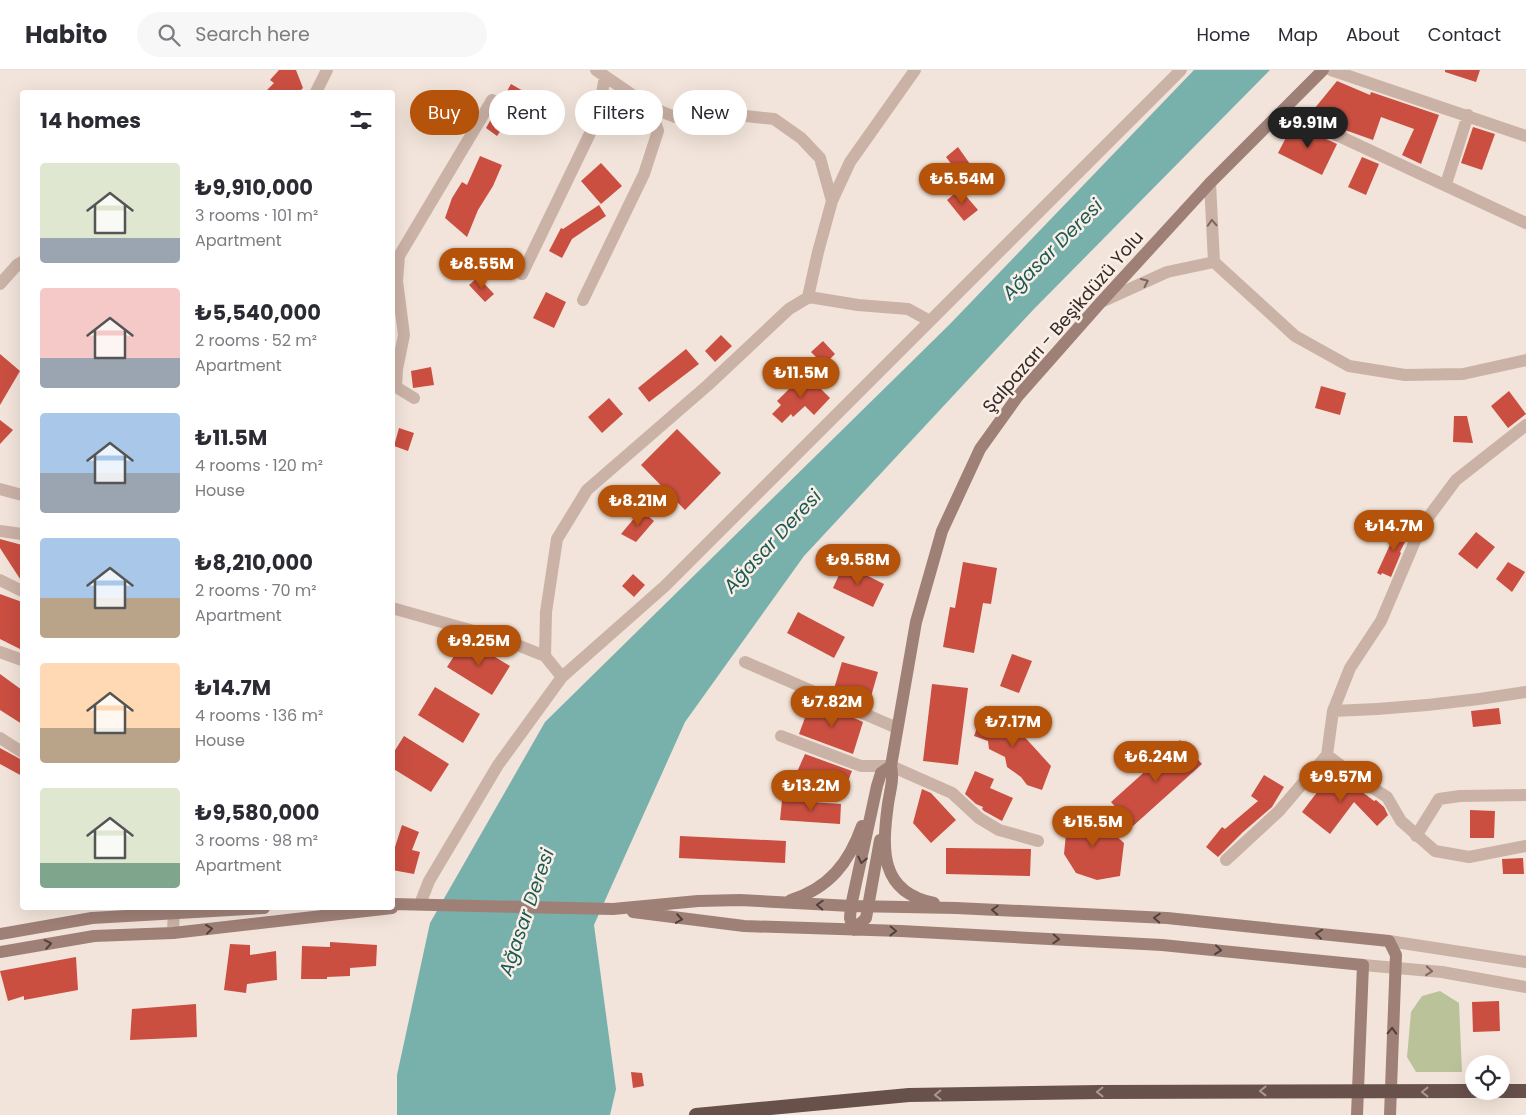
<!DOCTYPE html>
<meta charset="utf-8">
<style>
body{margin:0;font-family:Poppins,sans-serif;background:#f7f7f7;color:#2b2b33;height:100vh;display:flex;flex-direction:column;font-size:19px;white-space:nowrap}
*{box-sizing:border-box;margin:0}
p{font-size:16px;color:#7c7c81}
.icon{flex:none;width:28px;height:28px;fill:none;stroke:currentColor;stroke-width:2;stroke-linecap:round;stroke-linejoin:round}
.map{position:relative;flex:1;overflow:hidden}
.drawer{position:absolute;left:20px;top:20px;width:375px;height:820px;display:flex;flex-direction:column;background:#fff;border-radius:5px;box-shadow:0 5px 20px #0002}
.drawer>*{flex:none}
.hud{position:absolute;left:410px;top:20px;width:475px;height:45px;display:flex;gap:10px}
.fabs{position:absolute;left:1465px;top:985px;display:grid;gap:10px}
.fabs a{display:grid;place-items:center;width:45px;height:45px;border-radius:50%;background:#fff;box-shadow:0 5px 20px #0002;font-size:25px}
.price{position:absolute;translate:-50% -42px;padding:0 11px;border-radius:18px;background:#b45309;color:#fff;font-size:16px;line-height:32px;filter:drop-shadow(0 1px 2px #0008)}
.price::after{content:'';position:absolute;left:50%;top:30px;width:15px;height:11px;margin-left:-8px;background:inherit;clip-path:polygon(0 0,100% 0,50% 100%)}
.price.current{background:#222;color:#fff}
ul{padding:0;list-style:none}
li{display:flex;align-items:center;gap:15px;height:125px;padding:0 20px}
li span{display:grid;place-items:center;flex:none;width:140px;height:100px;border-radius:5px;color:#555}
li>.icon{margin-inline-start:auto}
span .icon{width:60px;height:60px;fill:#fffc;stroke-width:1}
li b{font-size:21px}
h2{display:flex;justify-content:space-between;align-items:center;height:60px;padding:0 20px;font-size:21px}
.tag{padding:0 18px;border-radius:22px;background:#fff;box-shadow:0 5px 20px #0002;font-size:18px;line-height:45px}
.tag.current{background:#b45309;color:#fff}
header{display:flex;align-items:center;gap:30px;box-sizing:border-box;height:70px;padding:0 25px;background:#fff;border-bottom:1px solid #e1e1e2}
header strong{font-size:24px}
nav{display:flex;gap:28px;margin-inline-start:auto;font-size:18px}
.search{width:350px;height:45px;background:#f7f7f7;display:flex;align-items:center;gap:12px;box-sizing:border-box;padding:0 18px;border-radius:28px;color:#7c7c81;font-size:19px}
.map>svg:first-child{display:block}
.green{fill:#bac29a}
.water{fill:#78b1ab}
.building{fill:#ca4f41}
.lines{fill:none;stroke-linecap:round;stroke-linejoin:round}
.minor{stroke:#cbb2a6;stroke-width:12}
.tertiary{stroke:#cbb2a6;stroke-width:12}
.secondary{stroke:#9f8077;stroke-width:12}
.trunk{stroke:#68504b;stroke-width:14}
.oneway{stroke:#7a6760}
.oneway2{stroke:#51403b}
.oneway3{stroke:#aa9891}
.labels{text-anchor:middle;stroke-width:5;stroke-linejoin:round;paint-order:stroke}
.street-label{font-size:18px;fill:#372a27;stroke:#faefe7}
.water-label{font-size:19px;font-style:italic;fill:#1b5a55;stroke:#faefe7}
</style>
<header>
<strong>Habito</strong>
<div class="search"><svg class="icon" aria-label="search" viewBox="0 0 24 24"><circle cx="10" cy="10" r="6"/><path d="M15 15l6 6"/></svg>Search here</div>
<nav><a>Home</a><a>Map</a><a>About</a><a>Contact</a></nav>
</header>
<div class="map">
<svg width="1526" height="1045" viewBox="0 0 1526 1045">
<rect width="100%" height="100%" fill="#f2e4da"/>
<path class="green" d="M1440 921 1459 933 1462 1002H1416L1407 987 1411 942 1422 926Z"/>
<path class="water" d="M1194 0H1270L1033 240 804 486 685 652 594 855 616 1019 610 1045H397V1005L430 853 545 652 950 254Z"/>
<path class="building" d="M279 0H296L303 18 299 22H265L274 13 270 10Z
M1445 0H1480L1476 12 1445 2Z
M1337 11 1370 25 1371 22 1439 45 1421 94 1402 85 1414 59 1381 47 1373 70 1345 60 1310 44Z
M511 14 537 29 524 53 511 45 497 66 486 58Z
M546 29 564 43 556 54 538 40Z
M1293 54 1337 74 1322 105 1278 83Z
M1473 57 1495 64 1482 100 1461 93Z
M958 77 970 94 958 103 946 87Z
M480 86 502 95 493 116 478 140 467 167 445 148 452 128 462 112 467 115Z
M1362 87 1379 94 1366 125 1348 117Z
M601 93 622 116 601 134 581 111Z
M960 119 978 140 964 151 947 130Z
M599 135 606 146 572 169 562 188 549 181 561 158 563 159Z
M478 207 494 224 485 232 469 215Z
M546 222 566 232 554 258 533 248Z
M721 265 732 276 715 292 705 281Z
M823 271 835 284 824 295 811 282Z
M686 279 699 294 649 332 638 318Z
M0 284 20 301 0 335Z
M431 297 434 315 413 318 411 301Z
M805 303 830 328 814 345 805 336 793 347 791 344 782 353 772 344 781 335 777 331Z
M1321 316 1346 323 1340 345 1315 338Z
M1509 321 1526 344 1508 358 1491 336Z
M609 328 623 344 602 363 588 347Z
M1454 346H1467L1473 373 1453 372Z
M0 350 13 360 0 374Z
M399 358 414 363 408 381 394 376Z
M677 359 721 403 685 440 641 395Z
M641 440 654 451 636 472 621 464Z
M1399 455 1411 460 1400 482 1401 483 1391 507 1382 503 1381 505 1377 503Z
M1476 462 1495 477 1477 499 1458 484Z
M0 469 22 475V512L0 478Z
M963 492 997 498 991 534 983 533 974 583 943 577 950 537 955 538Z
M1508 492 1525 502 1512 522 1496 509Z
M844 494 884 514 873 537 833 518Z
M633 504 645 515 634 527 622 516Z
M0 524 22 532V580L0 569Z
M798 542 845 567 834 588 787 563Z
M465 569 510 596 492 625 447 597Z
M1012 584 1032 591 1019 623 1000 616Z
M842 592 878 602 868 637 833 622Z
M0 604 22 620V654L0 640Z
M932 614 968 618 958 695 923 691Z
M435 617 480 644 463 673 418 645Z
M810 634 828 640 829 637 863 652 853 684 799 664Z
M985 636 1002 642 1051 696 1042 720 1027 715 1021 707 1007 697 1005 687 989 679 988 671 974 666Z
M1499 638 1501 654 1473 657 1471 641Z
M404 666 449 694 431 722 392 698V685Z
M1180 670 1202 694 1133 756 1111 732Z
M0 678 22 690V706L0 694Z
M805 684 852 701 844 721 797 702Z
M1334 700 1374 731 1376 730 1384 737 1388 745 1377 756 1354 732 1330 764 1302 742Z
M975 701 994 709 990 718 1013 728 1002 751 984 741 982 739 983 737 976 734 965 724Z
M1264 705 1284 717 1272 737 1243 762 1218 787 1206 777 1222 757 1225 759 1258 731 1251 726Z
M922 719 931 723 956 750 931 773 913 753Z
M782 730 841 734 840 754 780 750Z
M1470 740 1495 741 1494 768H1470Z
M1068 744 1094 746 1124 773 1120 806 1097 810 1076 803 1064 784Z
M402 755 419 762 412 780 420 782 414 804 392 800V777H395Z
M680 766 786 771 785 793 679 788Z
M946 778 1031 779 1030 806 946 804Z
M1523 788 1524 804H1503L1502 789Z
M330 872 377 875 376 896 350 898V906L327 907V909H301L302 876 330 877Z
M230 874 250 875V885L276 881 277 910 247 914 246 923 224 920Z
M76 887 78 920 24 930V926L8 931 0 901Z
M1499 931 1500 961 1473 962 1472 932Z
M196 934 197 967 130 970 132 939Z
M631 1002 642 1003 644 1016 633 1018Z"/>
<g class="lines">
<path class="minor" d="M596 0 650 37 675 47 736 45 774 49 801 68 820 88 832 131 818 182 808 227
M1331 0 1526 66
M1283 40 1526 153
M1446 114 1468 45
M832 131 850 92 915 0
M522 204 597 49 605 7
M392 209 397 211 404 265 397 299 396 317 414 328
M397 211 399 186 492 30
M583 230 644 104 658 61 650 37
M0 419 22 425
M0 461 22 464
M0 510 22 521
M392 538 502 569 545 586 562 607
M0 582 22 590
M545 586 546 542 557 469 587 420 708 315 789 239 809 227 858 235 908 239 930 251
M745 592 897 658
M1333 641C1398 639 1461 633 1526 622
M781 666 861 696H891L952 723 979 748 999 760 1038 771
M1327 685 1357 708 1387 727 1401 751 1435 781 1469 787 1526 776
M1416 766 1439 729 1460 726 1526 725
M1226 790 1279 741 1327 685 1333 641 1350 598 1381 551 1421 457 1456 410 1526 355
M420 834 429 811 498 695 562 607 665 516 1181 0"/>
<path class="tertiary" d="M316 22 327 0
M1210 113 1214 192 1295 266 1349 296 1405 305 1463 304 1526 290
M0 214 17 195 22 192
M1101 232 1167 202 1214 192
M0 668 22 682
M173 863 174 838
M1389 871 1526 892
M1363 895 1442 902 1526 917"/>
<path class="secondary" d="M880 770 866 848 854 860 850 848 851 836 877 716 881 703 891 696
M791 830C829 818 849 793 862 756
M934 833C879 822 882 779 888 734 890 720 894 710 891 696L916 552 942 461 980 379 1018 326 1101 232 1210 113 1323 0
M392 834 613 839 698 831 740 830 851 836 956 838 1167 848 1389 871 1396 885 1390 1045
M633 842 744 856 901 861 1162 875 1363 895 1357 1045
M0 864 92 848 264 838
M0 882 94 866 173 863 392 838"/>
<path class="trunk" d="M1501 1021H1526
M696 1045 909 1025 1099 1022 1474 1021"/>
</g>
<defs><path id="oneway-chevron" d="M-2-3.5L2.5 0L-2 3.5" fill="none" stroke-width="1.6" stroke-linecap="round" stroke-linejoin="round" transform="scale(1.25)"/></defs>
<g class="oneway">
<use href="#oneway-chevron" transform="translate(1212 153) rotate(-93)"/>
<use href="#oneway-chevron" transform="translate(1145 212) rotate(-24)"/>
<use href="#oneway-chevron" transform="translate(1429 901) rotate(5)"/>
</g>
<g class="oneway2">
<use href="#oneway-chevron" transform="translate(862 790) rotate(102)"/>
<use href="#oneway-chevron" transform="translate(820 835) rotate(-177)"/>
<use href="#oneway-chevron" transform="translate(995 840) rotate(-177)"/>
<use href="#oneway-chevron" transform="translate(1157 848) rotate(-177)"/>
<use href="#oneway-chevron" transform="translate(679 849) rotate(8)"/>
<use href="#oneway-chevron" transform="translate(209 859) rotate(-7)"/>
<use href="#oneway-chevron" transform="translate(893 861) rotate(1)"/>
<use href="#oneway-chevron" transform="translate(1319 864) rotate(-174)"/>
<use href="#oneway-chevron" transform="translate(1056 869) rotate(3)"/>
<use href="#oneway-chevron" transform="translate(48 874) rotate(-10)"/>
<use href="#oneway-chevron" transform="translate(1218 880) rotate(6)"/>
<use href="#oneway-chevron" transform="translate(1392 961) rotate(-88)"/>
</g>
<g class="oneway3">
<use href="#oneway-chevron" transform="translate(1263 1021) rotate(180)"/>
<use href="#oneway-chevron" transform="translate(1100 1022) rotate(179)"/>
<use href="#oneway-chevron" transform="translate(1425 1022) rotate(180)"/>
<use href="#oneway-chevron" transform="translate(938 1025) rotate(179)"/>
</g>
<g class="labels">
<g class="street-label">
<text transform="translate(1063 252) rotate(-49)" y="6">Şalpazarı - Beşikdüzü Yolu</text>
</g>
<g class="water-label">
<text transform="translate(1052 179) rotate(-45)" y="7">Ağasar Deresi</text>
<text transform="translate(772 471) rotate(-47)" y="7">Ağasar Deresi</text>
<text transform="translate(526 842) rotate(-71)" y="7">Ağasar Deresi</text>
</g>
</g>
</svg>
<div class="fabs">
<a><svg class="icon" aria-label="locate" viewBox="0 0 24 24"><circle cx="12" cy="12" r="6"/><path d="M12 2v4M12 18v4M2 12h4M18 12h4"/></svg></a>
</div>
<b class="price current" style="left:1308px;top:79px">₺9.91M</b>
<b class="price" style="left:962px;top:135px">₺5.54M</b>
<b class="price" style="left:482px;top:220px">₺8.55M</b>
<b class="price" style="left:801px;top:329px">₺11.5M</b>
<b class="price" style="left:638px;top:457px">₺8.21M</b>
<b class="price" style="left:1394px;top:482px">₺14.7M</b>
<b class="price" style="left:858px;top:516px">₺9.58M</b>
<b class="price" style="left:479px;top:597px">₺9.25M</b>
<b class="price" style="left:832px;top:658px">₺7.82M</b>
<b class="price" style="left:1013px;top:678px">₺7.17M</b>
<b class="price" style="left:1156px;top:713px">₺6.24M</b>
<b class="price" style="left:1341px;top:733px">₺9.57M</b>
<b class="price" style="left:811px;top:742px">₺13.2M</b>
<b class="price" style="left:1093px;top:778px">₺15.5M</b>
<div class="hud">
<a class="tag current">Buy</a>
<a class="tag">Rent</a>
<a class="tag">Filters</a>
<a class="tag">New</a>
</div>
<section class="drawer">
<h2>14 homes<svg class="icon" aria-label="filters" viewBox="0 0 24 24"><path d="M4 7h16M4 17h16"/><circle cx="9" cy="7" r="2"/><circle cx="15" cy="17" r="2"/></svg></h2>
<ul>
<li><span style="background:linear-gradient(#dfe7d0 75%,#9aa5b1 0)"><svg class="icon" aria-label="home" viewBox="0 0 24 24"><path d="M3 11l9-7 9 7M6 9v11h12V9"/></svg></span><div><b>₺9,910,000</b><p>3 rooms · 101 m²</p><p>Apartment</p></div></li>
<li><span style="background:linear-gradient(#f6c9c9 70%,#9aa5b1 0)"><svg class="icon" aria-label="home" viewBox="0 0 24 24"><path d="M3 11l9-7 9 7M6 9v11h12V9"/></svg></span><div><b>₺5,540,000</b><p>2 rooms · 52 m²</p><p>Apartment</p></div></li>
<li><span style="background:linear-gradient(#a9c7e8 60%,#9aa5b1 0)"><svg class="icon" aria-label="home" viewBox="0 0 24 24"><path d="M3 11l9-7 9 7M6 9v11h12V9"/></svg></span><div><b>₺11.5M</b><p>4 rooms · 120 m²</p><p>House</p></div></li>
<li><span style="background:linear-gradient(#a9c7e8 60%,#b9a48a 0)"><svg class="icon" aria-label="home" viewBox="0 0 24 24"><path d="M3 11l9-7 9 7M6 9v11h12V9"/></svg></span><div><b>₺8,210,000</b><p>2 rooms · 70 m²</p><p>Apartment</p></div></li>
<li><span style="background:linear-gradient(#ffd9b3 65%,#b9a48a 0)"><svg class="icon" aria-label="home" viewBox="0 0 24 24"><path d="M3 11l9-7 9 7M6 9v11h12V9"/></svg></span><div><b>₺14.7M</b><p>4 rooms · 136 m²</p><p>House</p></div></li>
<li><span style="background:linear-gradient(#dfe7d0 75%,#7fa58c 0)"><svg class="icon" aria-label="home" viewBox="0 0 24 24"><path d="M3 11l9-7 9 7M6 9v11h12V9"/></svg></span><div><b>₺9,580,000</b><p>3 rooms · 98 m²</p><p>Apartment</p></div></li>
</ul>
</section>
</div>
